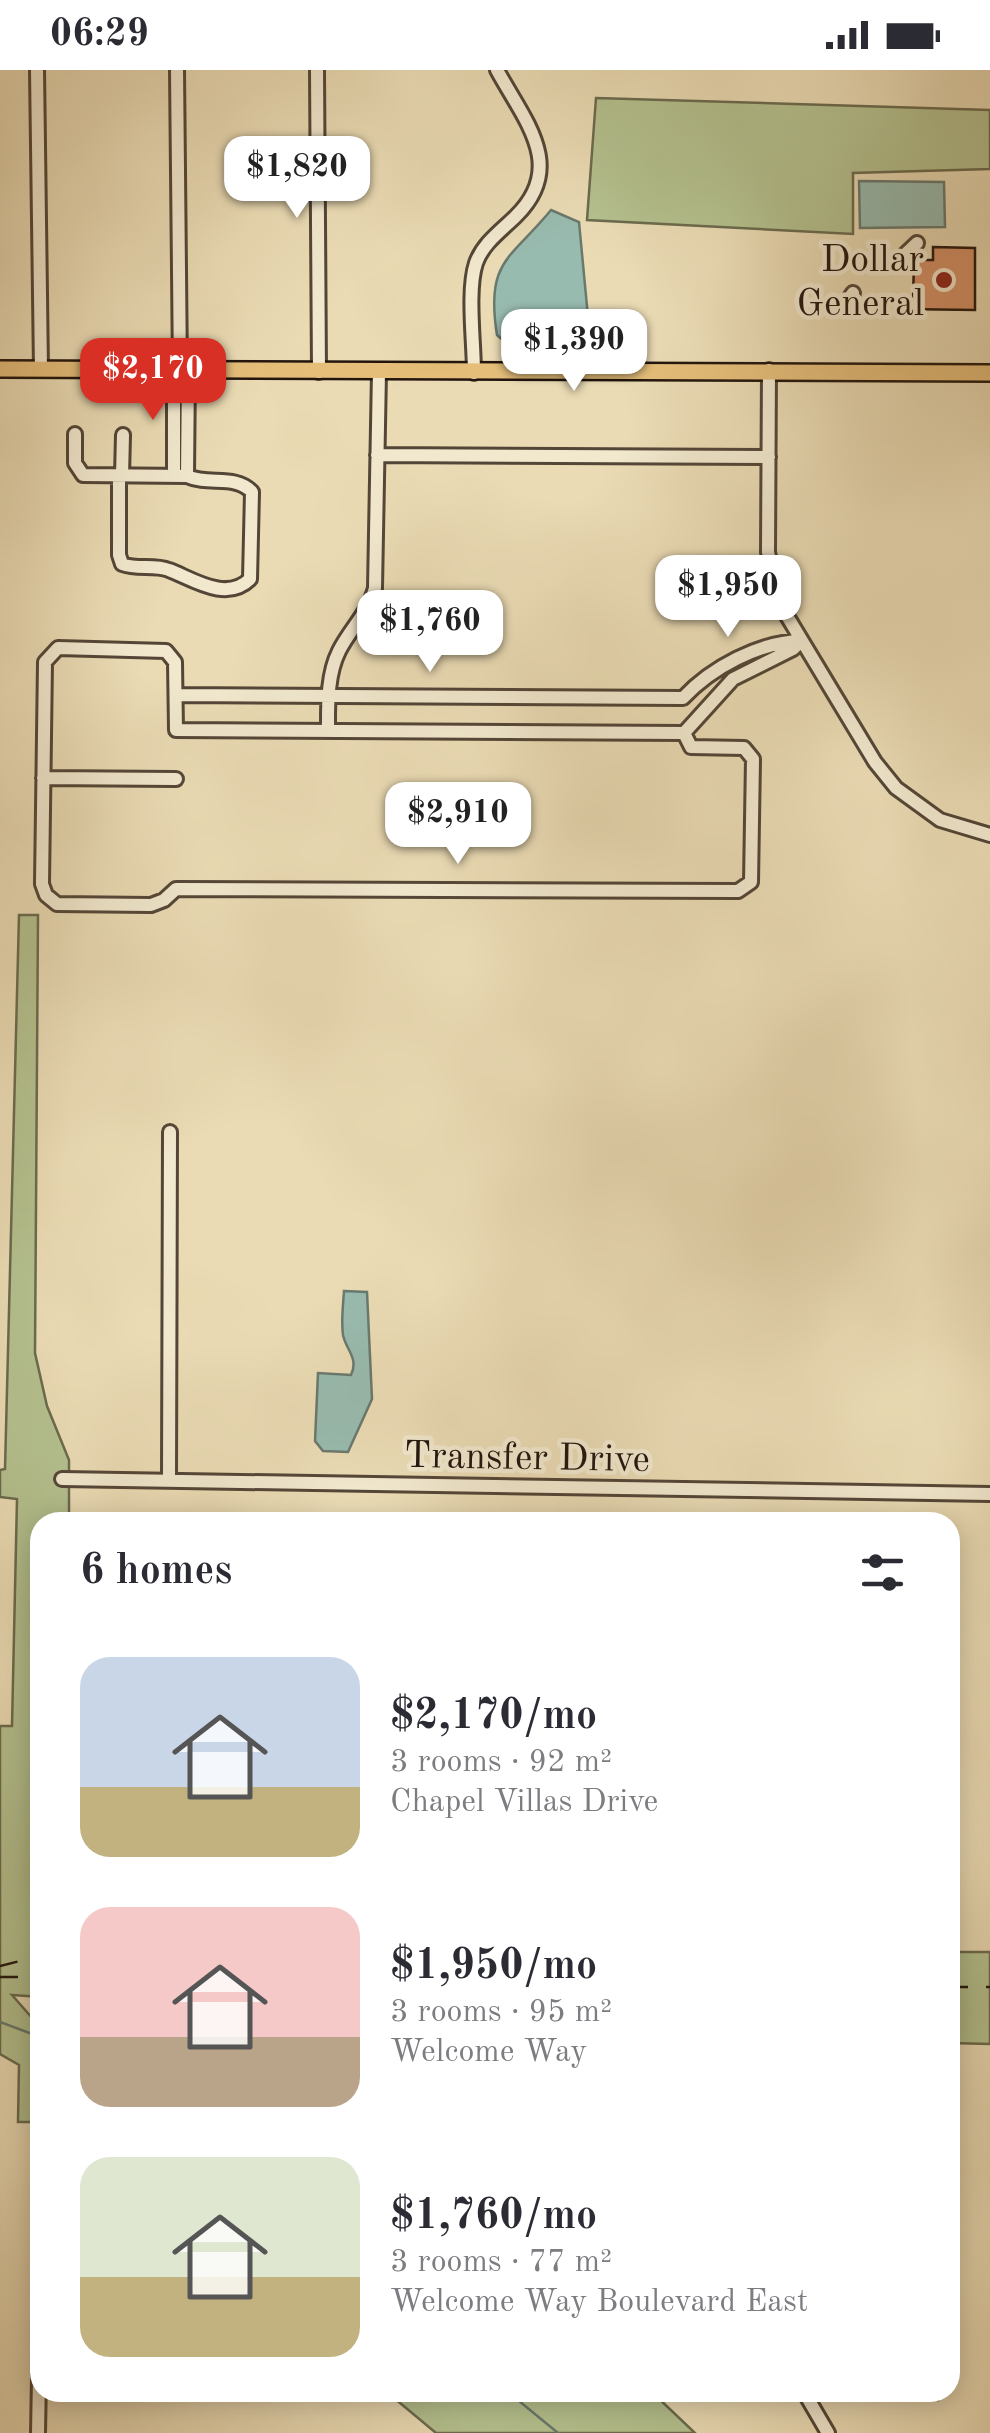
<!DOCTYPE html>
<meta charset="utf-8">
<style>
body{margin:0;font-family:"Old Standard TT",serif;background:#f2f2f3;color:#2b2b33;height:100vh;display:flex;flex-direction:column;font-size:38px;white-space:nowrap}
*{box-sizing:border-box;margin:0}
p{font-size:32px;color:#7c7c81}
.icon{flex:none;width:55px;height:55px;fill:none;stroke:currentColor;stroke-width:2;stroke-linecap:round;stroke-linejoin:round}
.map{position:relative;flex:1;overflow:hidden}
.sheet{position:absolute;left:30px;top:1442px;width:930px;height:890px;display:flex;flex-direction:column;background:#fff;border-radius:30px;box-shadow:0 5px 25px #0003}
.sheet>*{flex:none}
.price{position:absolute;translate:-50% -85px;padding:0 22px;border-radius:20px;background:#fff;color:#222;font-size:32px;line-height:65px;filter:drop-shadow(0 2px 5px #0008)}
.price::after{content:'';position:absolute;left:50%;top:60px;width:30px;height:22px;margin-left:-15px;background:inherit;clip-path:polygon(0 0,100% 0,50% 100%)}
.price.current{background:#d93025;color:#fff}
ul{padding:0;list-style:none}
li{display:flex;align-items:center;gap:30px;height:250px;padding:0 50px}
li span{display:grid;place-items:center;flex:none;width:280px;height:200px;border-radius:30px;color:#555}
li>.icon{margin-inline-start:auto}
span .icon{width:120px;height:120px;fill:#fffc;stroke-width:1}
li b{font-size:42px}
h2{display:flex;justify-content:space-between;align-items:center;height:120px;padding:0 50px;font-size:42px}
.status{display:flex;justify-content:space-between;align-items:center;height:70px;padding:0 50px;background:#fff;direction:ltr}
.status svg{height:28px;fill:currentColor}
.map>svg:first-child{display:block}
.green{fill:#b4c18f;stroke:#6b6b4e;stroke-width:2.5}
.water{fill:#98bbaf;stroke:#69796e;stroke-width:2.5}
.lines{fill:none;stroke-linecap:round;stroke-linejoin:round}
.stream{stroke:#69796e;stroke-width:2.5}
.building{fill:#d69068;stroke:#22150d;stroke-width:2.5}
.minor-casing{stroke:#544637;stroke-width:18}
.major-casing{stroke:#22150d;stroke-width:20}
.minor{stroke:#f1e8ce;stroke-width:12}
.major{stroke:#e5be7a;stroke-width:15}
.rail{stroke:#22150d;stroke-width:2.5;stroke-dasharray:18 18;stroke-linecap:butt}
.poi-dot{fill:#8f2418;stroke:#f1e8ce;stroke-width:4}
.labels{text-anchor:middle;stroke-width:9;stroke-linejoin:round;paint-order:stroke}
.poi-label{font-size:38px;fill:#22150d;stroke:#f1e8ce;text-anchor:end}
.street-label{font-size:38px;fill:#22150d;stroke:#f1e8ce}
</style>
<div class="status"><b>06:29</b><svg viewBox="0 0 49 12"><path d="M0 12V9h3v3zM5 12V6h3v6zM10 12V3h3v9zM15 12V0h3v12zM26 1h20v11H26zM47 4h2v5h-2z"/></svg></div>
<div class="map">
<svg width="990" height="2363" viewBox="0 0 990 2363">
<rect width="100%" height="100%" fill="#eadbb4"/>
<filter id="stains"><feTurbulence type="fractalNoise" baseFrequency=".002" numOctaves="4"/><feColorMatrix values="0 0 0 0 .2 0 0 0 0 .09 0 0 0 0 .02 0 0 0 .5 -.17"/></filter>
<radialGradient id="worn" r=".72"><stop offset=".6" stop-color="#630" stop-opacity="0"/><stop offset="1" stop-color="#630" stop-opacity=".3"/></radialGradient>
<path class="green" d="M596 28 990 40V99L853 103V164L587 150Z
M19 845H38L35 1283 47 1336 69 1390V1452H40V1927L12 1925 40 1957V2052H18L19 1995 0 1984V1656H12L17 1429 0 1427V1400L5 1399Z
M950 1882H990V1974L950 1973Z
M388 2323H653L695 2363H436Z"/>
<path class="water" d="M859 111 944 112 945 157 860 158Z
M551 140 579 152 588 247 585 271C561 279 515 283 497 265 485 190 511 189 551 140Z
M344 1221 367 1222 372 1329 348 1382 323 1381 315 1371 318 1303 351 1305C359 1288 346 1280 343 1265 341 1251 343 1236 344 1221Z"/>
<g class="lines">
<path class="stream" d="M0 1952 32 1964 40 1959
M508 2322 558 2363"/>
</g>
<path class="building" d="M933 177 975 178V240L901 239V231L913 232 914 190H933Z
M837 2322H938V2330L837 2329Z"/>
<g class="lines">
<g class="minor-casing">
<path id="minor" d="M37 0 41 300
M177 0 180 301
M317 0 319 302
M896 193 917 173
M842 238 853 223
M769 300 768 482 778 531 875 692 896 718 940 750 990 765
M174 301V406
M474 303C474 272 467 220 476 193 483 173 502 160 516 146 567 96 524 50 497 0
M75 364V393L83 405 187 406C209 416 235 404 252 422L250 509C226 533 191 508 169 500 154 494 137 500 122 494L119 485V405
M377 385 769 387
M122 406 123 365
M187 406 188 301
M58 578 166 581 175 592 176 660 684 663 691 677 744 678 753 689 751 812 738 821 176 819 164 830 151 835 57 834 46 825 42 814 45 592Z
M177 625 683 628C711 598 759 572 801 571
M328 661C328 635 327 605 339 581 350 559 369 542 375 518L379 302
M684 663 733 609 793 579 801 571
M43 708 176 709
M62 1409 990 1424
M169 1410 170 1062
M804 2322 828 2363
M38 2363 40 2251"/>
</g>
<g class="major-casing">
<path id="major" d="M0 299 990 303"/>
</g>
<use href="#minor" class="minor"/>
<use href="#major" class="major"/>
<path class="rail" d="M0 1896 40 1886
M0 1907H40
M950 1917H990"/>
</g>
<circle class="poi-dot" cx="944" cy="210" r="10"/>
<g class="labels">
<g class="poi-label">
<text x="924" y="201">Dollar<tspan x="924" dy="44">General</tspan></text>
</g>
<g class="street-label">
<text transform="translate(527 1386) rotate(1)" y="13">Transfer Drive</text>
</g>
</g>
<rect width="100%" height="100%" filter="url(#stains)"/>
<rect width="100%" height="100%" fill="url(#worn)"/>
</svg>
<b class="price" style="left:297px;top:151px">$1,820</b>
<b class="price" style="left:574px;top:324px">$1,390</b>
<b class="price current" style="left:153px;top:353px">$2,170</b>
<b class="price" style="left:728px;top:570px">$1,950</b>
<b class="price" style="left:430px;top:605px">$1,760</b>
<b class="price" style="left:458px;top:797px">$2,910</b>
<section class="sheet">
<h2>6 homes<svg class="icon" aria-label="filters" viewBox="0 0 24 24"><path d="M4 7h16M4 17h16"/><circle cx="9" cy="7" r="2"/><circle cx="15" cy="17" r="2"/></svg></h2>
<ul>
<li><span style="background:linear-gradient(#c9d6e8 65%,#c2b280 0)"><svg class="icon" aria-label="home" viewBox="0 0 24 24"><path d="M3 11l9-7 9 7M6 9v11h12V9"/></svg></span><div><b>$2,170/mo</b><p>3 rooms · 92 m²</p><p>Chapel Villas Drive</p></div></li>
<li><span style="background:linear-gradient(#f6c9c9 65%,#b9a48a 0)"><svg class="icon" aria-label="home" viewBox="0 0 24 24"><path d="M3 11l9-7 9 7M6 9v11h12V9"/></svg></span><div><b>$1,950/mo</b><p>3 rooms · 95 m²</p><p>Welcome Way</p></div></li>
<li><span style="background:linear-gradient(#dfe7d0 60%,#c2b280 0)"><svg class="icon" aria-label="home" viewBox="0 0 24 24"><path d="M3 11l9-7 9 7M6 9v11h12V9"/></svg></span><div><b>$1,760/mo</b><p>3 rooms · 77 m²</p><p>Welcome Way Boulevard East</p></div></li>
</ul>
</section>
</div>
